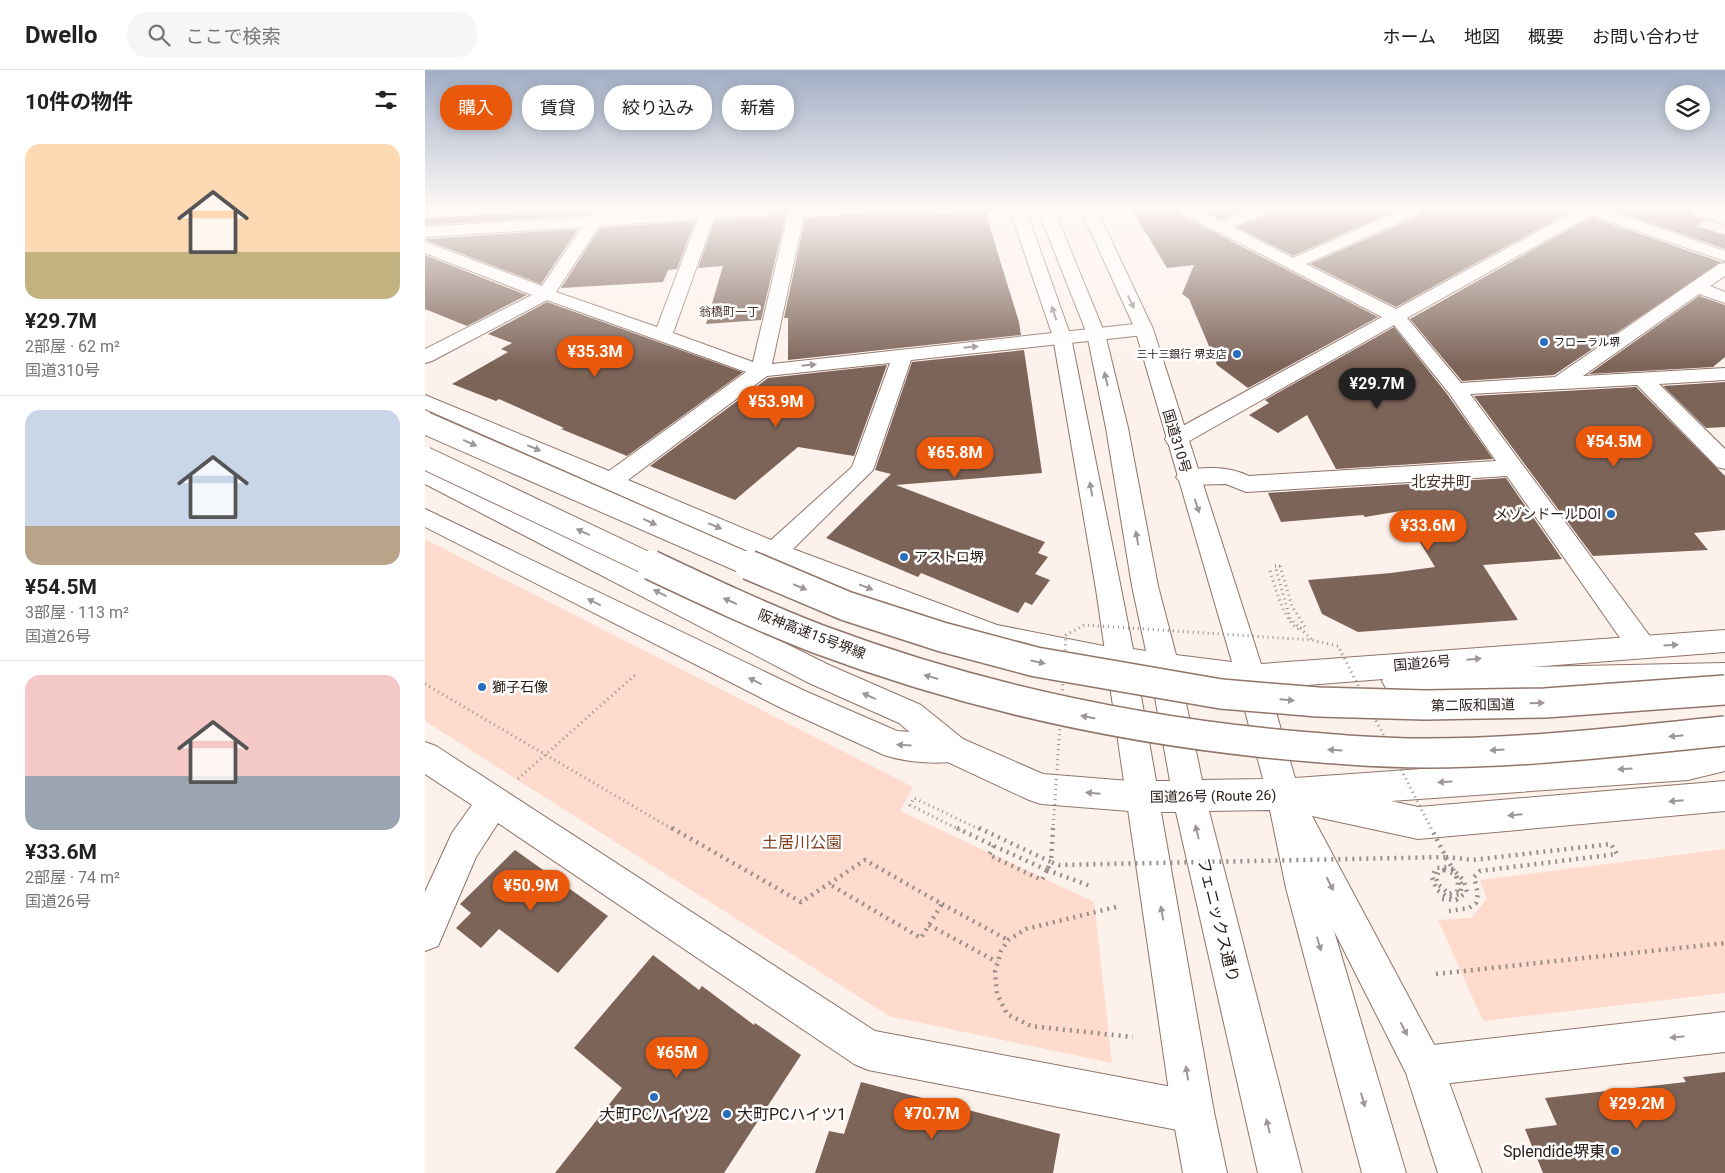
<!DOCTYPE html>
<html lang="ja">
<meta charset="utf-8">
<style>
body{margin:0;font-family:Roboto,"Noto Sans JP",sans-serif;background:#f6f6f6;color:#222;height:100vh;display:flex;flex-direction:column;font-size:19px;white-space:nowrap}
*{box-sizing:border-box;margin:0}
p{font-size:16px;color:#767676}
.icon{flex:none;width:28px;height:28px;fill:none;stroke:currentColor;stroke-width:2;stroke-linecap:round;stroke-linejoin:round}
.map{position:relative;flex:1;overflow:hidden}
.side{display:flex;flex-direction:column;background:#fff;width:425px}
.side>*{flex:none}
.banner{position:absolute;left:15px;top:15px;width:475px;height:45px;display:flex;gap:10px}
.fabs{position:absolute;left:1240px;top:15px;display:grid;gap:10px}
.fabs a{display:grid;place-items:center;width:45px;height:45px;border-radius:50%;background:#fff;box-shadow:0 2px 12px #0003;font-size:25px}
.price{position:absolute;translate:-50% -42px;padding:0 11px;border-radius:18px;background:#ea580c;color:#fff;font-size:16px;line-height:32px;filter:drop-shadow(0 1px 2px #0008)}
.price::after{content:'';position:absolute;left:50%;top:30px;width:15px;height:11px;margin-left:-8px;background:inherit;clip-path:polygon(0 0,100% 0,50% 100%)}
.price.on{background:#222;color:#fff}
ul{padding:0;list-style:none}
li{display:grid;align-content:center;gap:10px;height:265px;padding:0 25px}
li+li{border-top:1px solid #e0e0e0}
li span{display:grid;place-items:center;height:155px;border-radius:15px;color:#555}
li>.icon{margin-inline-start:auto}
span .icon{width:90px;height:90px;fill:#fffc;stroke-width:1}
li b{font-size:21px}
h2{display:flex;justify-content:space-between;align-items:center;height:60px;padding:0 25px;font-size:21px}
.pill{padding:0 18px;border-radius:20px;background:#fff;box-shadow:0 2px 12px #0003;font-size:18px;line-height:45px}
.pill.on{background:#ea580c;color:#fff}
header{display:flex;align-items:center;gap:30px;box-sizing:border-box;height:70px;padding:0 25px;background:#fff;border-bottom:1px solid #e0e0e0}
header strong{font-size:24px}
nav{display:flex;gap:28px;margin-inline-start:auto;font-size:18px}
.search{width:350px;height:45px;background:#f6f6f6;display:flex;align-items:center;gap:12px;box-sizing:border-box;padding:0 18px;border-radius:20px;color:#767676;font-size:19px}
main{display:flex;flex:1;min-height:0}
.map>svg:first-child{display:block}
.green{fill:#fedbcc}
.building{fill:#7d6459}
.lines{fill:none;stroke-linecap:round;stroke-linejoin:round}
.minor-casing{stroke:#8f756a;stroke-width:2}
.highway-casing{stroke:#8f756a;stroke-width:2}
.path-far2{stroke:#998e89;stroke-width:2.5;stroke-dasharray:1 3;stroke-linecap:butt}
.path-far1{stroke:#998e89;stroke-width:3;stroke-dasharray:1 4;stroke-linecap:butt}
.path{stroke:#998e89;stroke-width:4.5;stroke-dasharray:2 5;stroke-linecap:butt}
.minor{fill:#fff;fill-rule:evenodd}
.highway{fill:#fff;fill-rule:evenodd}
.highway-bridge-far1-casing{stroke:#8f756a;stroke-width:24;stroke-linecap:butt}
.highway-bridge-casing{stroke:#8f756a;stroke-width:32;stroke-linecap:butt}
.path-bridge-far1{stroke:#998e89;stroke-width:3;stroke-dasharray:1 4;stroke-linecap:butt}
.path-bridge{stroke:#998e89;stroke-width:4.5;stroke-dasharray:2 5;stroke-linecap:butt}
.highway-bridge-far1{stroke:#fff;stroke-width:22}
.highway-bridge{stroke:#fff;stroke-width:29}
.oneway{fill:#9d9897}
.poi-dot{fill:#276ebf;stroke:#fff;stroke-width:2}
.labels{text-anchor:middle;stroke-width:5;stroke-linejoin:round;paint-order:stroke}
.far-poi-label{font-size:11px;fill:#261b17;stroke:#fff;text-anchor:start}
.far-neighbourhood-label{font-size:12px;fill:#483228;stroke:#fff}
.street-label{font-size:14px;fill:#261b17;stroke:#fff}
.poi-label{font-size:14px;fill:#261b17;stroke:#fff;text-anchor:start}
.neighbourhood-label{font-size:15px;fill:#483228;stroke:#fff}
.near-park-label{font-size:16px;fill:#804021;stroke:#fff}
.near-street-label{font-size:16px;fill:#261b17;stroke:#fff}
.near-poi-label{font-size:16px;fill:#261b17;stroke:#fff}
</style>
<header>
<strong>Dwello</strong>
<div class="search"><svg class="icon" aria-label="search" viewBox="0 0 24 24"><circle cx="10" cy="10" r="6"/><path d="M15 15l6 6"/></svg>ここで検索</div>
<nav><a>ホーム</a><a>地図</a><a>概要</a><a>お問い合わせ</a></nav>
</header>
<main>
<section class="side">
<h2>10件の物件<svg class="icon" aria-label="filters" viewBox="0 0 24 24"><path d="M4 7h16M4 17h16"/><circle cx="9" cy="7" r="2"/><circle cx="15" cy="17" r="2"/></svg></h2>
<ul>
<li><span style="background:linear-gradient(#ffd9b3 70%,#c2b280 0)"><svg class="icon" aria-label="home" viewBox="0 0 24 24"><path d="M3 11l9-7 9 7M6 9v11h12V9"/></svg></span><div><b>¥29.7M</b><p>2部屋 · 62 m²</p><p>国道310号</p></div></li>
<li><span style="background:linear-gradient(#c9d6e8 75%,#b9a48a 0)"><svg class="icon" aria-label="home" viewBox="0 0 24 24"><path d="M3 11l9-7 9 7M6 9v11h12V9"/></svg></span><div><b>¥54.5M</b><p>3部屋 · 113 m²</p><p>国道26号</p></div></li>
<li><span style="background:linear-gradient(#f6c9c9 65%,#9aa5b1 0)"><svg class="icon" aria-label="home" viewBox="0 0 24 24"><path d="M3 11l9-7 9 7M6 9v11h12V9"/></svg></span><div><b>¥33.6M</b><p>2部屋 · 74 m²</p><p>国道26号</p></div></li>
</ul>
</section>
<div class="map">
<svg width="1300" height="1103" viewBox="0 0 1300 1103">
<rect width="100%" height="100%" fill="#fdf1ec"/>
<path class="green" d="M0 469 488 717 475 741 669 832 687 993 464 946 0 651Z
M1300 779V923L1058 951 1013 850 1046 848 1062 829 1055 810Z"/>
<path class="building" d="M103 140H166L163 145 0 155V148L101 142Z
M353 140H362L336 250 281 254 298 196 273 198 290 150 344 147 350 145Z
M476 140H511V145L561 140 566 161 594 252 596 265 363 290V248H359L380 148Z
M707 140H753L756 145 953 247 823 318 792 295 764 229 757 224 769 195 742 198Z
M778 140H819L796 149Z
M847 140H972L868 186 812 157 844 145Z
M999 140H1148L971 237 885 194 996 145Z
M1188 140H1264L1267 145 1281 150 1272 156 1300 165V179Z
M1166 147 1296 192 1129 305 1037 311 985 249Z
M270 151 252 199 243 200 238 212 136 218 175 158Z
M153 159 116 214 0 170V169Z
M0 185 91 221 102 225 42 256 0 239Z
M1274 226 1300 235V287L1288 297 1164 304Z
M122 232 317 302V303L202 386 136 359 139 358 74 329 71 331 27 314 83 282 76 279 87 273 63 264Z
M969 257 1022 324 1068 389 911 399 882 345 853 363 824 345 844 333 840 330Z
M599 280 617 403 471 415 620 472 613 483 623 487 610 504 625 510 607 535 600 532 593 543 496 503 493 507 401 468 466 404 450 400 487 292Z
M462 295 429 386 373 377 310 430 225 396 343 308Z
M1300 312V357L1281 358 1238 316Z
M1211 317 1300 406V460L1269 463 1283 480 1168 486 1049 326Z
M1081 408 1137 489 1058 495 1093 550 933 562 897 544 883 510 966 503 1010 497 976 441 940 447 938 445 856 452 843 423Z
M90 780 183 846 133 903 74 859 56 878 31 858 46 843 35 834Z
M228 885 274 920 277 916 329 955 330 953 376 985 299 1103H130L197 1018 149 978Z
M1300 1002V1103H1118L1100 1059 1132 1055 1120 1028 1261 1012 1258 1007Z
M436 1012 635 1064 628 1103H390L404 1061 419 1064Z"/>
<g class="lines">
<g class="minor-casing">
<path id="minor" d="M168 140H184L180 146 271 140H351L349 143 344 145 289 148 248 263 328 292 364 140H380L347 294 719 253 726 255 728 259 726 263 719 265 486 290 448 400 368 479 572 555 704 581 708 589 704 597 694 601 560 574 340 489 0 339V325L184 401 321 302 122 230 7 291 0 293V279L107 225 0 183V172L117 216 157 157 0 167V157L164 147ZM273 149 232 257 131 222 174 156ZM465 293 427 397 346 470 203 410 342 306Z
M755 140H774L796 151 824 140H845L843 143 808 157 868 188 977 140H997L995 143 881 194 971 239 1152 140H1182L1300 181V191L1166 145 982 248 1036 313 1130 307 1266 213 1294 194 1300 193V206L1285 216 1300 222V233L1274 224 1158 306 1300 298V310L1234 314 1300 379V399L1292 397 1212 315 1045 324 1227 569 1231 577 1227 585 1217 588 1207 585 1082 406 821 422 801 414 763 415 755 412 751 407 755 402C777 396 804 396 824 406L1071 391 1024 323 969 255 759 374 751 376 743 374 740 369 743 364 957 247 757 143Z
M1266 140H1288L1300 144V154L1268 143Z
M0 396 8 399 404 595 496 635 538 669 618 704 717 712 729 716 733 727 729 738 717 742 616 734 604 730 516 689 474 653 384 613 0 414Z
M0 672 11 676 450 961 768 1021 783 1027 789 1042 783 1057 768 1063 443 1000 429 994 73 753 51 787 13 876 0 881V822L27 763 47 735 0 704Z
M1300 942V982L999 1016 985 1010 979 996 985 982 999 976Z"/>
</g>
<g class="highway-casing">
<path id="highway" d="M585 140H601L646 267 708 579 721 581 707 516 681 358 662 264 613 140H629L680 264 703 358 733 516 751 585 807 592 710 259 656 140H672L728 259 836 594 1300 560V582L1106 597 1300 593V617L1008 624 972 623 962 620 957 611 958 609 844 618 870 708 1263 680 1300 673V701L1263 710 966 731 993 737 1300 711V741L993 769 887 746 1013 982 1057 1103H1013L981 1003 909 861 981 1103H937L861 818 845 740 784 741 877 1103H833L751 742H736L789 1042 802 1103H758L747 1042 671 519 628 267ZM712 603 726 605 745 711H731ZM756 609 814 618 838 709 777 710Z
M0 439 380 621 472 661 527 665 538 669 543 679 538 689C519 696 479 692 459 685L358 639 0 457Z"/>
</g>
<path class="path-far2" d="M850 496H855"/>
<path class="path-far1" d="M850 496H855L867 536 880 557 875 558 865 548Z
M845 501C852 522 856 543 872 559L875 558
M875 558 887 570
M0 614 249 760
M93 709 210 605
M535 760 485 735 489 728 556 760"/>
<path class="path" d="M247 758 376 832 440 790 517 834 496 868 404 814
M532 758 569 776
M554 758 626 792 622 800
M569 776 622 800
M569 776 564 785 617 810 622 800
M1021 787 1047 790 1186 774 1192 784 1055 801 1049 807 1053 824 1051 833 1044 838 1024 841
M1021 788 1028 799
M1028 799 1030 804
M1028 799 1022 797 1011 798 1007 807 1012 820 1023 827 1035 824 1037 815 1030 804
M622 800 668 817
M1019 800 1030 804 1033 812 1032 821 1024 824 1013 814 1011 808 1014 801Z
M1017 829 1031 830 1042 822 1039 811 1028 799
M517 834 583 870
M691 837 601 859 583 870 576 881 570 902 572 924 582 944 606 956 708 967
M504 855 572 892
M1011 904 1300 873"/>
<use href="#minor" class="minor"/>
<use href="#highway" class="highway"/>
<g class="highway-bridge-far1-casing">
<path id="highway-bridge-far1" d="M0 353 327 496
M0 388 228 496"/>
</g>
<g class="highway-bridge-casing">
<path id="highway-bridge" d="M226 495C281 521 336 547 393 569 537 623 688 657 841 673 894 678 948 683 1001 683 1101 683 1201 671 1300 661
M324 495 421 536 517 567 611 592 796 624 893 632 1000 635 1120 633 1300 620"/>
</g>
<path class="path-bridge-far1" d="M628 760 641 565 659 555 887 570 913 576 1007 760"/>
<path class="path-bridge" d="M628 758 626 792 634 795 1021 787 1006 758"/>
<use href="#highway-bridge-far1" class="highway-bridge-far1"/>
<use href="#highway-bridge" class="highway-bridge"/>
</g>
<defs><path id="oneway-solid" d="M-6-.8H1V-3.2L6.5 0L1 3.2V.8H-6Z" transform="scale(1.25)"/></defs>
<g class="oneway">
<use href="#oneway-solid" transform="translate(706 232) rotate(65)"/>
<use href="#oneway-solid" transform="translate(629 243) rotate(-109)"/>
<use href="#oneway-solid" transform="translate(546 277) rotate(-6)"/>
<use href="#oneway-solid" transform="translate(384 295) rotate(-6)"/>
<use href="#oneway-solid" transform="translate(681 309) rotate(-103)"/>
<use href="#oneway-solid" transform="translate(45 373) rotate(24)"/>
<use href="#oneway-solid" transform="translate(109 378) rotate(23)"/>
<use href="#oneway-solid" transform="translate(666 419) rotate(-100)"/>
<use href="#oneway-solid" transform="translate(772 436) rotate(72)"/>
<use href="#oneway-solid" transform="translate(225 452) rotate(24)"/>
<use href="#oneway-solid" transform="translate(290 456) rotate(23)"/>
<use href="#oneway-solid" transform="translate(158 462) rotate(-155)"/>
<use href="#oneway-solid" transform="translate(712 468) rotate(-100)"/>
<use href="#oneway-solid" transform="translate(375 517) rotate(22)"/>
<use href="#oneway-solid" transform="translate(441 517) rotate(21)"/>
<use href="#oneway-solid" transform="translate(235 523) rotate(-153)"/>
<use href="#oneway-solid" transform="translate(305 531) rotate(-156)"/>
<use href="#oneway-solid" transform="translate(169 532) rotate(-154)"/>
<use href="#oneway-solid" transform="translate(1246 575) rotate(-4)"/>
<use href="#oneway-solid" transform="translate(1049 589) rotate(-5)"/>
<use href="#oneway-solid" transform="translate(613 592) rotate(12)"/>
<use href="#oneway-solid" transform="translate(506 607) rotate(-164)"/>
<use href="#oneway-solid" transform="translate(330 611) rotate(-154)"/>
<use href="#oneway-solid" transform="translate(444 626) rotate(-156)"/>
<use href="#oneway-solid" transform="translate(862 630) rotate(5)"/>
<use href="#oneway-solid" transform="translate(1112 633) rotate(-1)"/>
<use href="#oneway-solid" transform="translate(663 647) rotate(-169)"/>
<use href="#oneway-solid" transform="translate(1251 666) rotate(174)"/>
<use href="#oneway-solid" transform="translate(479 675) rotate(-176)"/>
<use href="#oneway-solid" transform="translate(910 680) rotate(-177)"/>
<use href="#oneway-solid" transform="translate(1072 680) rotate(177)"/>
<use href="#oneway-solid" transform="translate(1200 699) rotate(176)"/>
<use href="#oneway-solid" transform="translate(1020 712) rotate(176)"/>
<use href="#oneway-solid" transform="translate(668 723) rotate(-175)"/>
<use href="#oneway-solid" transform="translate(1251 731) rotate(175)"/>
<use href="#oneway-solid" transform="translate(1090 745) rotate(175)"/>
<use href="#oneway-solid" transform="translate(772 762) rotate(-104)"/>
<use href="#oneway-solid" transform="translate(905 814) rotate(63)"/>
<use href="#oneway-solid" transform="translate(737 843) rotate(-100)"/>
<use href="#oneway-solid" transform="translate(894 874) rotate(74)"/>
<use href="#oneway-solid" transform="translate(979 959) rotate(63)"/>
<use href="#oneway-solid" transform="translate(1252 967) rotate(174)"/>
<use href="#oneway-solid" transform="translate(762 1003) rotate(-99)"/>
<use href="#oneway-solid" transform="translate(938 1030) rotate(74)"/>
<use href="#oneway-solid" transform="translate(843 1056) rotate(-104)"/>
</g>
<linearGradient id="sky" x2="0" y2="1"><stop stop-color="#a2aec5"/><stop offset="0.47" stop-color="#fef9f6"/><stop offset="1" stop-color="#fef9f6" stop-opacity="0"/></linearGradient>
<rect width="1300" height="295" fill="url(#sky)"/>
<g class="poi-dot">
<circle cx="1119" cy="272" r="5"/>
<circle cx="812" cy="284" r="5"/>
<circle cx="1186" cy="444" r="5"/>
<circle cx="479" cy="487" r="5"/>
<circle cx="57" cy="617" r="5"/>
<circle cx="229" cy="1027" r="5"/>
<circle cx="302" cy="1044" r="5"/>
<circle cx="1190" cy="1081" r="5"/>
</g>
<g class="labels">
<g class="far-poi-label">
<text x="1129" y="276">フローラル堺</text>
<text x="802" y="288" text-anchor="end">三十三銀行 堺支店</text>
</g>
<g class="far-neighbourhood-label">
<text x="304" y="246">翁橋町一丁</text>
</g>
<g class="street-label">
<text transform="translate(752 371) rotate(73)" y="5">国道310号</text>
<text transform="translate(387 564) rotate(21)" y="5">阪神高速15号堺線</text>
<text transform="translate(997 593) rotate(-5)" y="5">国道26号</text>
<text transform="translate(1048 635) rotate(-1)" y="5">第二阪和国道</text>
<text transform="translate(788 726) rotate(-1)" y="5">国道26号 (Route 26)</text>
</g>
<g class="poi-label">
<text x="1176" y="449" text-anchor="end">メゾンドールDOI</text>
<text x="489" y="492">アストロ堺</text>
<text x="67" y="622">獅子石像</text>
</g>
<g class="neighbourhood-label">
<text x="1016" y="417">北安井町</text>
</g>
<g class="near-park-label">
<text x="377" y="778">土居川公園</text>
</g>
<g class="near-street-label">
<text transform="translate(794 850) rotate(76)" y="6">フェニックス通り</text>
</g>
<g class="near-poi-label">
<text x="229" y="1050">大町PCハイツ2</text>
<text x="312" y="1050" text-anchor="start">大町PCハイツ1</text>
<text x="1180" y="1087" text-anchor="end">Splendide堺東</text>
</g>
</g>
</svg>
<div class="fabs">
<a><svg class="icon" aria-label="layers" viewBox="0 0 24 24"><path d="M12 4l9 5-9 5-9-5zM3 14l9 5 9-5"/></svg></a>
</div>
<b class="price" style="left:170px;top:308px">¥35.3M</b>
<b class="price on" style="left:952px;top:340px">¥29.7M</b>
<b class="price" style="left:351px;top:358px">¥53.9M</b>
<b class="price" style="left:1189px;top:398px">¥54.5M</b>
<b class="price" style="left:530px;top:409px">¥65.8M</b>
<b class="price" style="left:1003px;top:482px">¥33.6M</b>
<b class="price" style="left:106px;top:842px">¥50.9M</b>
<b class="price" style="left:252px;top:1009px">¥65M</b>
<b class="price" style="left:1212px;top:1060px">¥29.2M</b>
<b class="price" style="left:507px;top:1070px">¥70.7M</b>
<div class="banner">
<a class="pill on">購入</a>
<a class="pill">賃貸</a>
<a class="pill">絞り込み</a>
<a class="pill">新着</a>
</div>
</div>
</main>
